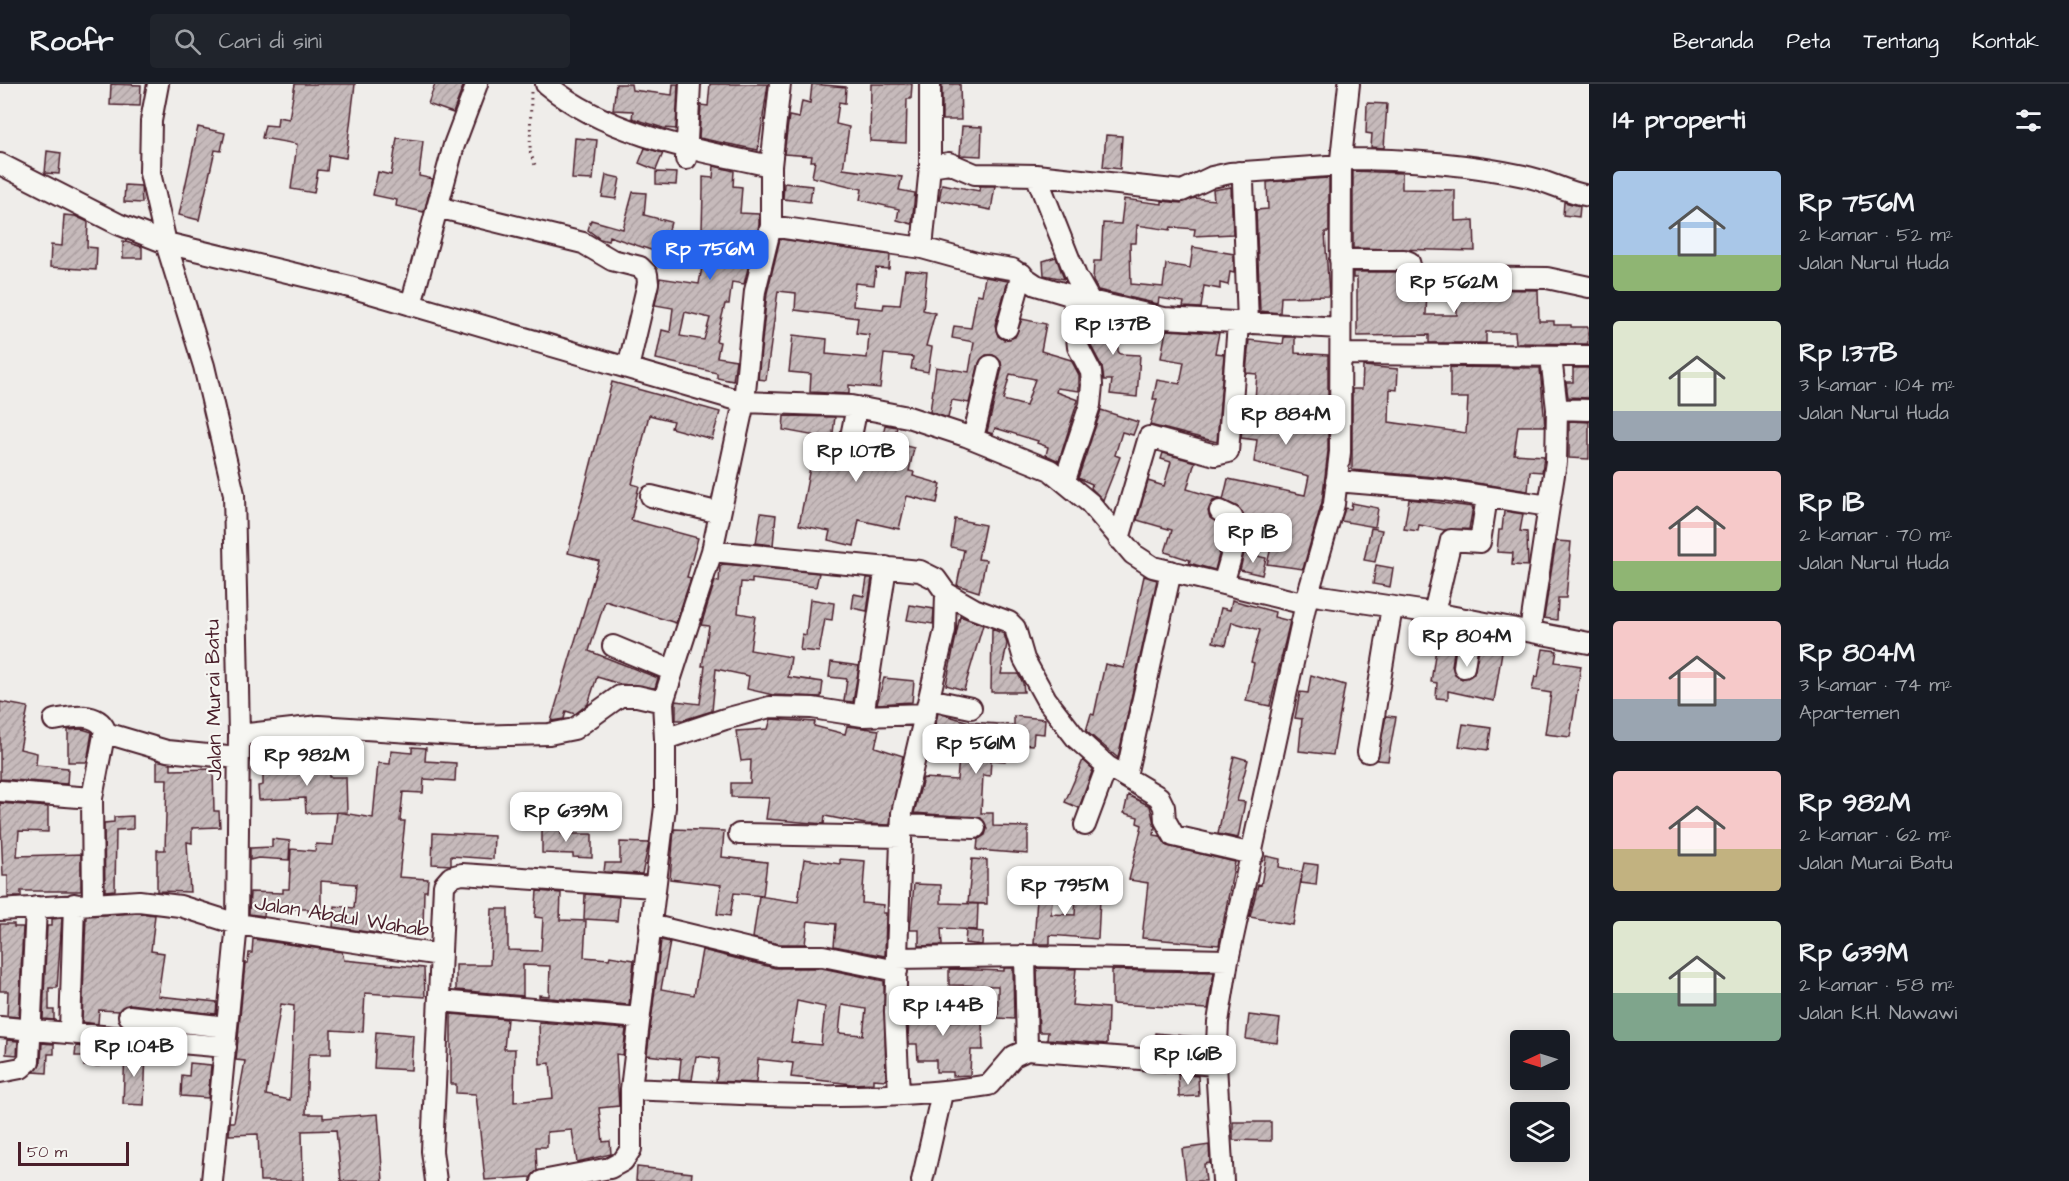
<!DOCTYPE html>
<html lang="id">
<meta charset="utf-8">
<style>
body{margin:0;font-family:"Architects Daughter",sans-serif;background:#20242c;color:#f1f3f6;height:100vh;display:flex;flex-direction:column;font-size:22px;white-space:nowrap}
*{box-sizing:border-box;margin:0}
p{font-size:20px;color:#9ea1a6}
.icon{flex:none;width:33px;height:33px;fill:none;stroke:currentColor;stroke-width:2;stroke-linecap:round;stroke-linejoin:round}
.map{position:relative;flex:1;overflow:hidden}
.details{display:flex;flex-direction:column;background:#171b24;width:480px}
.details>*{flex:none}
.needle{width:39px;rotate:266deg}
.tools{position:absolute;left:1510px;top:946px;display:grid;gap:12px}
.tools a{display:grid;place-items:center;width:60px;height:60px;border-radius:6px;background:#171b24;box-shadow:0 3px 15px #0003;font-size:30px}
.scale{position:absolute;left:18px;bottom:15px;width:111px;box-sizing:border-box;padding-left:6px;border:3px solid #4a1f2b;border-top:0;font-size:16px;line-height:21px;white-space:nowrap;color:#4a1f2b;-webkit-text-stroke:4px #f6f6f2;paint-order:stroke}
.price{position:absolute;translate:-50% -51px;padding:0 14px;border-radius:12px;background:#fff;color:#222;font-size:20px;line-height:39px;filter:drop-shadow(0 2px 3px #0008)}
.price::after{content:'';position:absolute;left:50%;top:36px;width:18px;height:14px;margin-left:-9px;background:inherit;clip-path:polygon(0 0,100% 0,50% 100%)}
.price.on{background:#2563eb;color:#fff}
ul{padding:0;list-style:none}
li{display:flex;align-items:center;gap:18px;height:150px;padding:0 24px}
li span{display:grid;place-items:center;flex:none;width:168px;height:120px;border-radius:6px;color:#555}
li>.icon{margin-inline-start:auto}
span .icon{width:72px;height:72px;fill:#fffc;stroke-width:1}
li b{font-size:26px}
h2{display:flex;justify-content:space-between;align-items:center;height:72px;padding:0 24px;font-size:26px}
header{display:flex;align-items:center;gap:36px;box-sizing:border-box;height:84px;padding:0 30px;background:#171b24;border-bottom:2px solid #363941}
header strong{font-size:28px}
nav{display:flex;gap:33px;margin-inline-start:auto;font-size:21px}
.search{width:420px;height:54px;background:#20242c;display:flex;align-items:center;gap:15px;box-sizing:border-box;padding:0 21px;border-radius:6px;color:#9ea1a6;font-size:22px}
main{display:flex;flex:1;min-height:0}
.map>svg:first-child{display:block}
.building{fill:url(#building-hatch);stroke:#4a1f2b;stroke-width:1.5;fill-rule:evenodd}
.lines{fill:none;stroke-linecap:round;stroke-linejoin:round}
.minor-casing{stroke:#4a1f2b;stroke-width:24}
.path{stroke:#4a1f2b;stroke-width:3;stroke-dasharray:1.5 4.5;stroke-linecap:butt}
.minor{stroke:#f6f6f2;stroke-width:20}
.labels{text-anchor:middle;stroke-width:4.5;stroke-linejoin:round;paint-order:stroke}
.street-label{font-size:21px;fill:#4a1f2b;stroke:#f6f6f2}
</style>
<header>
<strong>Roofr</strong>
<div class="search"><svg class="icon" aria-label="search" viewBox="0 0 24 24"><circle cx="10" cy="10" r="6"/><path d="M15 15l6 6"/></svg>Cari di sini</div>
<nav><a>Beranda</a><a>Peta</a><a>Tentang</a><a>Kontak</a></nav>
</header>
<main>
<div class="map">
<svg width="1589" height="1097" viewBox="0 0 1589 1097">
<defs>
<pattern id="building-hatch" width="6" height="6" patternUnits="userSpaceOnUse" patternTransform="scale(1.5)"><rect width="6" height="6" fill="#c6babb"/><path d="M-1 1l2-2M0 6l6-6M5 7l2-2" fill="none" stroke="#ac9fa1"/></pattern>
</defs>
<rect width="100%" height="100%" fill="#efedea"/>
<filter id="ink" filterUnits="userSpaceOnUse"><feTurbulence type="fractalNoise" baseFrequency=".0167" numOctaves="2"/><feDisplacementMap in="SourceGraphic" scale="12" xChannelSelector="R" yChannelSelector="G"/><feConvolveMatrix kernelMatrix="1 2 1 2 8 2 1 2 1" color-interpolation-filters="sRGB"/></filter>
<g filter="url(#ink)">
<path class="building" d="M111 0 141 1 140 22 110 21Z
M295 0H355L346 74 329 71 327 87 318 86 314 109 291 105 297 60 262 54 265 41 277 42 278 33 289 35Z
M435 0H464L453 29 428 20Z
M616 0H631L632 6 672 11 673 0H678L676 45 663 44 632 34 633 27 613 26Z
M710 0H768L758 66 699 54 701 21 708 22Z
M812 0 846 3 845 19 839 18 836 40 849 43 843 85 902 93 899 106 915 109 912 140 897 136 899 125 860 116 862 105 812 93 815 77H811L812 72 784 70 789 32 799 34 802 17 810 19Z
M871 0H912L911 15H907L906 59 870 57Z
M942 0H960L961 36H942Z
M1367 19 1387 20 1384 64 1371 63 1372 50 1366 49Z
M962 42 982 43 981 72 960 71Z
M198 43 225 49 221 67 215 66 199 136 179 131Z
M1106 51 1122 52 1120 85 1103 83Z
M397 54 423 57 419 92 433 95 424 128 396 122 397 116 373 111 378 88 391 91Z
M575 54 597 56 593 96 572 95Z
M645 64 663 69 656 86 639 79Z
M47 67 61 69 59 90 45 89Z
M714 82 734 87 733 102 742 103 740 129 759 130V141L744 200 732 198 729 220H725L716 257 720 258 717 273 736 276 733 297 717 294V289L656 275 662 246 670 248 673 224 655 221 660 194 699 200 704 172H711L712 147 702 146 703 106V93L713 94ZM685 228 710 234 704 256 680 252Z
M1353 87 1402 89V105L1455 106V137L1474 136 1475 167 1353 164Z
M656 88 677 89 676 101 656 100Z
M606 91 620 94 616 115 602 113Z
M1329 94V148H1325L1329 212 1281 213 1280 229 1260 227 1256 126 1268 125 1267 98Z
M784 99 812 102 810 118 783 115Z
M942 100 979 107 980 102H995L991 126 939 116Z
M125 101 141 102 142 119 124 118Z
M1231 103 1233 150 1194 152 1195 145 1171 143 1170 146 1137 141 1136 159H1130L1131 200 1163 203 1166 180 1190 184 1193 163 1234 170V189L1230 188 1228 201 1220 199V205L1204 202 1201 224 1183 223 1184 218 1159 214 1158 220 1098 206 1093 197 1094 177H1101L1103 139 1121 140 1124 115 1162 120V117L1181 119 1195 114 1214 116 1213 106Z
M633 108 646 109 644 131 671 138 663 170 609 152 608 157 600 155 588 146 591 136 623 145Z
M1564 118 1580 122 1579 133 1563 131Z
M64 131 75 132 88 138 87 163 97 164 96 186 50 183 51 161 62 162Z
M780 155 890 171 889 185 876 184 874 201 855 199 853 222 883 225 884 220 900 221 905 186 927 188 923 226 935 229 926 262 932 263 928 288 911 285 913 273 884 270 880 304 849 301V310L810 308 811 290 789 288 793 251 827 255 826 270 867 274 869 251 856 249 858 234 795 226 796 209 778 207 766 296 758 295 767 209Z
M123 157 142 163V174H123Z
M1056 173 1064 195 1044 191 1043 177Z
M1353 188H1399L1407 200 1427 205 1426 231H1457V213H1462V205L1538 206 1539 237H1554V241H1571V243H1588V260L1516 259 1515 248H1486V259H1429V251L1357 252V194H1353Z
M985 193 1008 197 995 241 998 252 1004 256 1015 253 1022 235 1046 240 1041 267 1071 276 1079 291V307L1057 304 1056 308 1078 316 1059 377 1046 371 1048 363 1037 359 1038 357 995 344 993 350 987 348 1002 284 1001 278 993 271H986L979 279 969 319 952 316 948 334 930 328 936 283 969 288 974 258 952 254 954 242 971 244 977 210 982 211ZM1010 290 1035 295 1026 322 1003 316Z
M1087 229 1117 235 1118 267 1120 270 1140 271 1137 313 1110 310 1112 296H1104L1102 283 1090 260Z
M1166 246 1219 249 1215 269 1224 270 1217 358 1150 341 1157 315H1153L1157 296 1180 300 1184 278 1161 274Z
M1284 253H1295V269L1328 271V367L1322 418 1303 485 1267 480 1274 451 1251 445 1254 437 1245 435 1238 423 1223 416 1228 395 1305 411 1309 392 1254 378 1257 356 1241 354 1243 333H1253L1255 315 1257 290 1246 289 1249 256 1283 260ZM1269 314 1293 316 1291 339 1267 338Z
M1363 282 1398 285 1397 306 1390 305 1389 338 1466 349 1468 314H1450V283L1540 284 1545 342H1518L1514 370 1544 372 1542 388 1530 387 1528 407 1445 394 1352 386V305H1362Z
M1573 284H1589V314L1568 313 1566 298H1573Z
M612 298 720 328 712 355 671 344 673 337 649 331 632 400 639 402 631 436 698 454 687 493 691 494 676 539 605 517 589 567 658 594 655 604 620 600 597 593 588 620 575 630 566 627 564 635 551 637 599 477 568 469Z
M1101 326 1138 338 1133 351 1122 348 1115 371 1120 373 1103 416 1091 404 1092 400 1078 394Z
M784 332 835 333 832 357H838V372L863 378V374L877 377 885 341 897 343 893 359 914 364 909 387 914 388 913 392 941 400 937 419 907 412 899 445 859 436 854 462 828 456 830 447 799 441 816 352 783 346Z
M1569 337 1589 338V375L1569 374Z
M1163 369 1195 378 1187 405 1220 415 1213 417 1208 427 1210 434 1223 442V455L1215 486 1189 479 1190 476 1165 468 1172 446 1137 436 1148 397 1164 402 1171 378 1161 375Z
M1409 415 1473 423 1469 445 1444 446 1419 441 1418 447 1404 445Z
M1352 419 1378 424 1375 443 1341 437 1345 424 1351 425Z
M1504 427 1523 430 1520 447 1527 448 1528 482 1512 481 1513 469 1497 468 1499 446H1502Z
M761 429 776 431 773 461 756 459Z
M955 435 985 441 978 475 986 476 979 508 957 501 964 466 951 463Z
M1371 444 1382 446 1375 478 1364 476Z
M1556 457 1571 458 1566 514H1558L1557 536 1544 534Z
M1244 469 1266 474 1262 491 1240 486Z
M723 480 819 489 816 503 752 495V499L741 498 738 529 755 532 750 566 791 573 788 593 823 598 821 613 773 611 747 605 749 592 716 585 712 627 683 636H676V617L700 620 705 582H702L709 542 701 541 715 497 719 498 720 482Z
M1376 481 1393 484 1390 503 1373 500Z
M1144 492 1157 496 1118 674 1086 647 1091 630 1094 631 1105 580 1124 584Z
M867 494H872L867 527 852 524 854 510 864 512Z
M810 515 834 519 832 536 825 535 819 568 800 566 802 550 806 551Z
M1232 516 1275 528 1274 533 1290 537 1270 622 1246 617 1254 579 1251 578 1260 546 1232 538 1226 561 1213 558 1221 524 1230 526Z
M910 521 934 525 933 540 907 536Z
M960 532 983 541 964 606 946 601Z
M1439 544 1457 547 1452 582 1456 592 1462 595 1474 590 1482 551 1504 555 1494 617 1448 607V615L1436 614 1437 599 1431 598Z
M992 545 1004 550 1007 560 1001 590H1018L1023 599 1024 608H991Z
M1543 565 1557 567 1555 578 1581 582 1570 653 1545 650 1551 609 1532 606 1535 592 1538 593Z
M831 578 859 582 853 618 844 617 847 595 829 593Z
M1311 591 1345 601 1333 671 1299 667 1302 635 1295 634 1300 608 1308 609Z
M884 594 914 597 912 618 877 620Z
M0 618 28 623 20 665 37 669 36 681 68 684 67 700 0 695Z
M938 629 969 638 1014 641V632L1045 635 1044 650 1034 649 1033 661 1006 659 1005 677 991 676 990 692 983 691 981 729H993V742L1028 743V770L977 766 978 755 985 751 987 745 981 734 914 729 923 694 957 696 959 674 929 668Z
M1386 632 1396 633 1388 677 1377 676Z
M771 635 815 638 814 642 845 650 847 642 879 646 875 663 903 672 890 741 865 740 825 732 824 740 766 735 769 714 731 713V699H750L751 676 741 677 736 647 768 645Z
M1463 640 1491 644 1488 666 1459 662Z
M82 645 92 648 87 678H68V646Z
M412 663 426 664 425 677 456 679 455 697 424 695 423 709 403 708 400 737H405L399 793 428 795 427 807H424L423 844 396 843 395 852 333 843 335 822 354 824 356 800 321 797V828H308V825H265L264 832 249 830 250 808 283 809V805H289L291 765 315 767 316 760 333 761 337 728 373 734 378 679 390 680 391 667 412 669Z
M1234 672 1248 676 1237 717 1245 718 1238 754 1218 750Z
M157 676 171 679V686L213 685 214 727H219L220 743 192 744V759L187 758 190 808 157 807V766H165L167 695H157Z
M1083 676 1093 685 1079 724 1065 718Z
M305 677H329V693H346L347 728 306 729 305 714 259 716 258 702 263 701V689H281V680Z
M1128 711 1150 722 1155 744 1154 751 1160 752 1167 762 1235 778 1219 861 1142 854 1148 799 1129 796 1142 741 1137 739 1138 733 1124 729Z
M0 719 48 723V748L19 747 17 772 81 770V807H21V813H8V792H3Z
M133 732V745L116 746 115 806 105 807 104 739 114 738V733Z
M542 742 561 743V750H592V774L573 773V770L542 769Z
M674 745 724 747 722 773 767 778 763 812 734 809 730 832 717 830 721 801 670 795Z
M433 749 494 752 493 775 451 772V781L432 780Z
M272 755 290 757 289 776 258 774 250 776V764L272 763Z
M620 758 649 759 642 790 604 788 605 779H620Z
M1266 772 1280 775 1279 783 1302 788 1304 779 1318 781 1316 801 1301 799 1302 790 1293 841 1250 833 1258 800 1261 801Z
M804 775 840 780V775L865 777 862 819 884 821 883 829H886L885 872 834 862 836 840 808 837 805 860H779L753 854 759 812 798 818Z
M972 775 987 776V820L968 819Z
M1038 797 1053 798 1051 830 1075 831 1076 813 1100 814 1098 855 1050 851V860H1034Z
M914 800 941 801V819L978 820 977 846 941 844 942 861 919 862V846H910Z
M537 807 561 809 560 836 586 837 584 873 609 875 610 872 634 876 629 921 539 913V911L549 912 550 882 523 881V912L456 906V881H490L492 825H508V866L541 867 543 834 535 833Z
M585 810 619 813 617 837 584 835Z
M139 829 155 831 151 867 164 869 158 912 217 918 216 930 130 920 119 927 99 926 98 940 82 938 86 832Z
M62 834 57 904H49V926H54V936L43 935 47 842H52V835Z
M0 840H14V843H23L19 933 7 932 8 907H0Z
M966 846 983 848 982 861 965 859Z
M253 855 342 868 344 876 424 884 425 913 365 909 363 948 331 946V970H310L308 974 306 1030H323V1034L378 1030 383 1097H341L336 1046 302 1047 303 1097H260L258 1050 229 1051 230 1038H234L245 977 236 976 245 879H248L249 869H252ZM281 920 294 922 290 1016 266 1011Z
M661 856 670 858 661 905 694 911 702 866 775 884H822L884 897 886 996 873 995V999L852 1000 791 993 793 979 758 975 756 999 716 997 719 975 696 972 692 996 679 995 681 975 647 971ZM797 917 825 923 821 961 791 958ZM842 921 866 925 863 951 839 949Z
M1004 884H1013L1014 935 998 934V902L949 901V885L1004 887Z
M1037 884 1076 885 1072 921 1108 924 1107 960 1047 955 1048 948H1039Z
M1112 886 1214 888 1208 925 1112 920Z
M907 917 944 918V935L946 937H982L983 966H971L970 991 953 992V988H936V976H918L917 960H909Z
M451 930 507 935 504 965H515L514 1018 553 1014 550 979 540 980 539 938 626 945 623 971 616 970 619 1022 599 1024 603 1058 610 1057 611 1070 577 1078 572 1046 547 1048V1063H536L537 1087 531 1093 485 1096 476 1010 456 1009V1000H451Z
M1249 931 1280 935 1277 959 1246 955Z
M376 948 413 951 411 986 374 984Z
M1155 949 1205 954V968L1154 964Z
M7 956 18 957 17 971 6 970Z
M42 959 54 960V970H48L47 989 34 988 41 978Z
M76 962 97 964 99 982H84V972H75Z
M125 966 146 968 144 1021 123 1020Z
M190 979 211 981 208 1014 181 1012 182 991 189 992Z
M1178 990 1198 992 1199 1012 1179 1013Z
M1233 1038H1271V1057L1233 1056Z
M1209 1061 1210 1079 1204 1080 1206 1097H1186L1182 1065Z
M637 1083 692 1089 691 1097H636Z"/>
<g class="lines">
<g class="minor-casing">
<path id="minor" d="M158 0 151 37 150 89 166 159 204 282 234 410 239 651 237 840 212 1097
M546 0C607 51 695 66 771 82
M930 0V82
M686 75 690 0
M1341 75C1402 75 1464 79 1524 92 1546 96 1565 108 1589 112
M0 80 118 140 166 159 350 203 744 318 851 322 908 333 966 352 1050 386 1090 419 1133 470 1153 483 1306 520
M1239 88 1243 97 1248 240
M1036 91 1076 192 1090 217
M437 123 583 159 612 176 640 183 647 190 648 199 628 284
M771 142 922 164 980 180 1012 185 1036 201 1090 217 1164 234 1340 244
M922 164 930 82 949 79 975 90 1036 91 1182 107 1212 93 1230 89 1341 81
M1340 176H1404L1409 178 1412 189 1421 193 1547 194 1589 203
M411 221 454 61 477 0
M1007 244 1022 190
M1342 270 1589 272
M1551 273 1557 325 1589 326
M973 354 990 282
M849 362 857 323
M1065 396 1090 321 1092 301 1091 288 1078 263 1073 212
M1336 397 1444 406 1549 422 1556 378 1557 325
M651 412 720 429
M1220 427 1232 433C1241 450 1228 481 1223 500
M1119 455 1149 353 1215 371 1228 368 1238 240
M712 467 920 487 936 495 946 509 974 525 1009 538 1015 544 1024 575 1046 615 1076 654 1107 682 1159 713 1164 723 1165 736 1174 752 1253 770
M1308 510 1434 529 1589 559
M1434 529 1451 456 1480 458 1487 413
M1530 547 1549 422
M613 562 673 587
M1464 583 1471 536
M929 615 971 624
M863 632 886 483
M54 636C70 633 97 627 105 646L92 714 93 819
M106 649 167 667 238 674
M239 651 319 642 472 652 549 650 574 645 620 612H637L663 618
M665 655 663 618 712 467 744 318 755 207 771 142V82L780 0
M1368 668 1392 523
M1126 692 1171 487
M0 707 92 714
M902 741 975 744
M1085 741 1107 682
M739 750 901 753
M0 826 139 817 180 822 237 840 440 871
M650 841 778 872H823L897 887
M1025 872 1027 966
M897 874 1025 872 1228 876
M439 917 640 934
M129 932 227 943
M0 943 226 963
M70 947 74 820
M0 988 21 984 29 977 36 823
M631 1005C750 1010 871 1020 989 1001L1014 972 1027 966 1216 981
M899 1010 895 928 902 729 945 546 946 509
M436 1097 432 1067 444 801 451 793 462 790 654 803
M542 1097 610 1084 623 1077 631 1065V1005L665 723V655L725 635 770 623 812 624 863 632 926 630
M922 1097 942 1009
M1223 1097 1216 981 1218 938 1228 876 1308 510 1334 420 1340 368 1341 75 1349 0"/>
</g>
<path class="path" d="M531 8 530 68 535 81"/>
<use href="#minor" class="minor"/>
</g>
</g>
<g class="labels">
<g class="street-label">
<text transform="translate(213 616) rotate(-91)" y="7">Jalan Murai Batu</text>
<text transform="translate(342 832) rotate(9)" y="7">Jalan Abdul Wahab</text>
</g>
</g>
</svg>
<div class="tools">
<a><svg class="needle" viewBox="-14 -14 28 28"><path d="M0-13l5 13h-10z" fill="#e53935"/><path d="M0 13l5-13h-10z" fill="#9ea1a6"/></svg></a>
<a><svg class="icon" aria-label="layers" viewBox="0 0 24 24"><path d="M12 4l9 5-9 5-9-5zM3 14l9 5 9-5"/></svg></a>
</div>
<div class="scale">50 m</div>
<b class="price on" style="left:710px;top:197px">Rp 756M</b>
<b class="price" style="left:1454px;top:230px">Rp 562M</b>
<b class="price" style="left:1113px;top:272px">Rp 1.37B</b>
<b class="price" style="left:1286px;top:362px">Rp 884M</b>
<b class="price" style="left:856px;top:399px">Rp 1.07B</b>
<b class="price" style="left:1253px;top:480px">Rp 1B</b>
<b class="price" style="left:1467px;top:584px">Rp 804M</b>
<b class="price" style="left:976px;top:691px">Rp 561M</b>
<b class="price" style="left:307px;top:703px">Rp 982M</b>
<b class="price" style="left:566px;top:759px">Rp 639M</b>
<b class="price" style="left:1065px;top:833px">Rp 795M</b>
<b class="price" style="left:943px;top:953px">Rp 1.44B</b>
<b class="price" style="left:134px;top:994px">Rp 1.04B</b>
<b class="price" style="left:1188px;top:1002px">Rp 1.61B</b>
</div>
<section class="details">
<h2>14 properti<svg class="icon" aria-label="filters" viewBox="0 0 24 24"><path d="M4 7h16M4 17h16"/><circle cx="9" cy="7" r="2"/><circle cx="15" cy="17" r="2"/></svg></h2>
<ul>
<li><span style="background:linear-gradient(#a9c7e8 70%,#8fb573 0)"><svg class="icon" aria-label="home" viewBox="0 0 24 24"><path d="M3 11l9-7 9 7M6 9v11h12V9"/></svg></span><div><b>Rp 756M</b><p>2 kamar · 52 m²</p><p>Jalan Nurul Huda</p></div></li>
<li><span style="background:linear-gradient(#dfe7d0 75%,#9aa5b1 0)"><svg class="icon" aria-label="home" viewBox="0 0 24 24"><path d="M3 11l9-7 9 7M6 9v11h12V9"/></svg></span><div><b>Rp 1.37B</b><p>3 kamar · 104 m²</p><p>Jalan Nurul Huda</p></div></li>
<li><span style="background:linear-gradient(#f6c9c9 75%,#8fb573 0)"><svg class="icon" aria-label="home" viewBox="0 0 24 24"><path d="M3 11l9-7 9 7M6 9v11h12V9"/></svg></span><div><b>Rp 1B</b><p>2 kamar · 70 m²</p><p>Jalan Nurul Huda</p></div></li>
<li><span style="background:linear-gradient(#f6c9c9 65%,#9aa5b1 0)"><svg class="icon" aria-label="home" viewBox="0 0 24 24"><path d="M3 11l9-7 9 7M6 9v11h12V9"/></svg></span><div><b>Rp 804M</b><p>3 kamar · 74 m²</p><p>Apartemen</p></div></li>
<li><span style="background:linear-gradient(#f6c9c9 65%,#c2b280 0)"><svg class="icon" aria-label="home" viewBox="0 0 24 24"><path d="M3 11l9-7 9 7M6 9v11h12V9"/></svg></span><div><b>Rp 982M</b><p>2 kamar · 62 m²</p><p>Jalan Murai Batu</p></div></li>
<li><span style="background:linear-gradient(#dfe7d0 60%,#7fa58c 0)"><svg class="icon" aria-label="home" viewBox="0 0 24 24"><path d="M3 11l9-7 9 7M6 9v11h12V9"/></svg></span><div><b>Rp 639M</b><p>2 kamar · 58 m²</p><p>Jalan K.H. Nawawi</p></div></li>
</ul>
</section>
</main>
